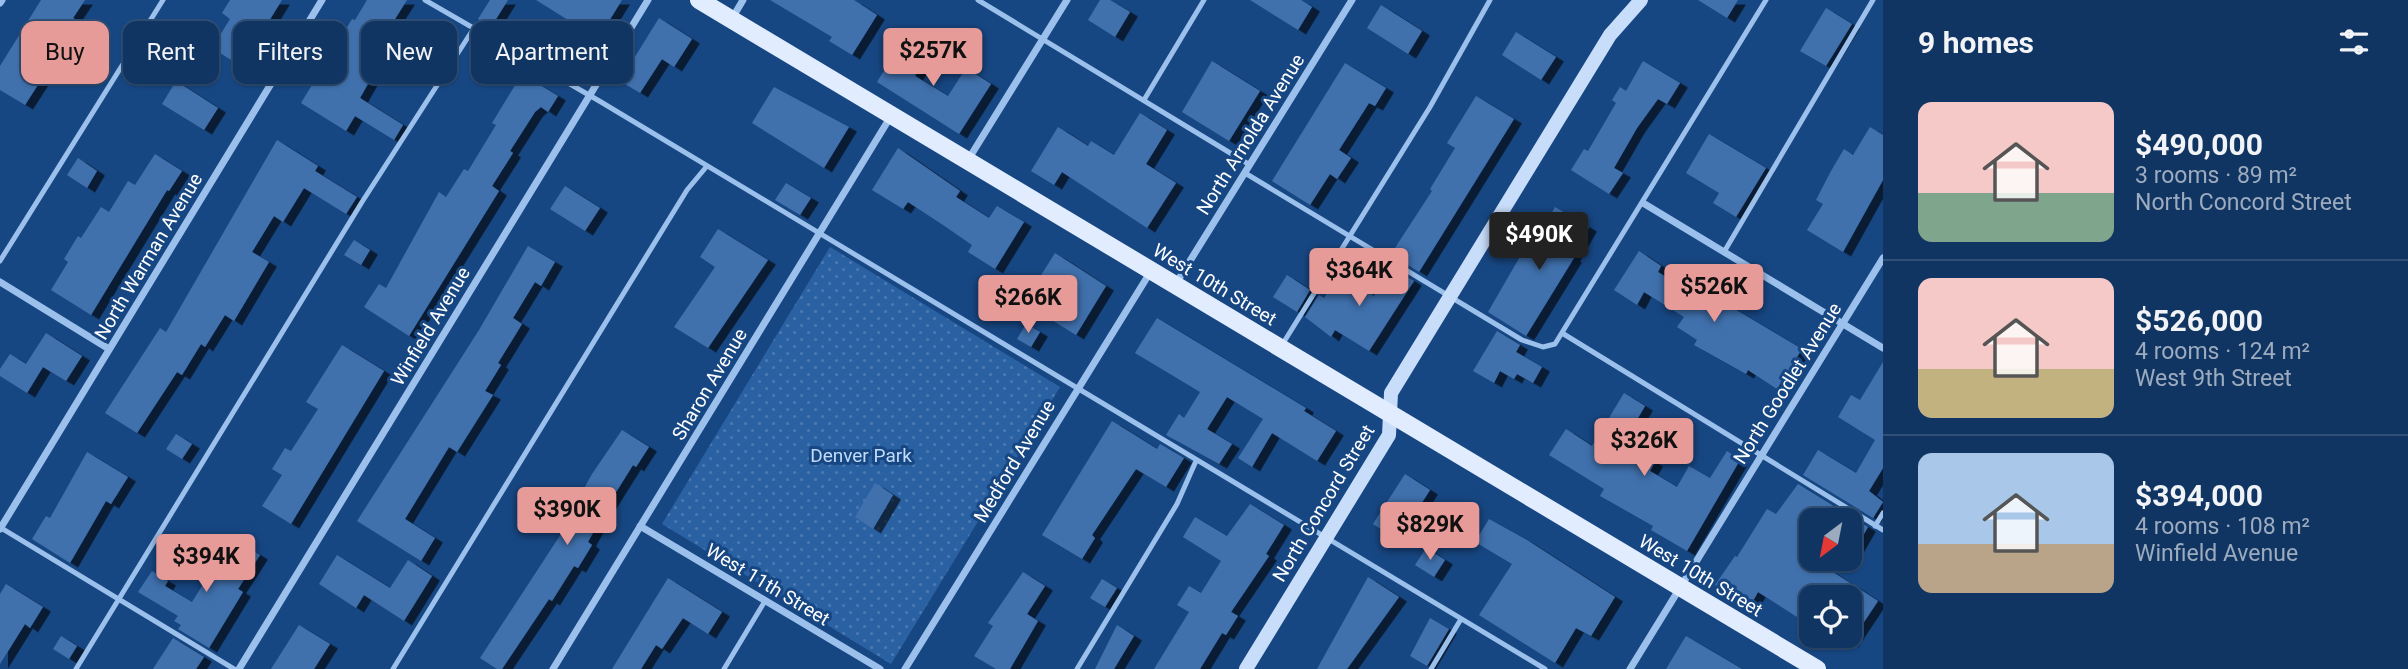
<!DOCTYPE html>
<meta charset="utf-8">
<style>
body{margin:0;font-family:Roboto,sans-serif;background:#1e406b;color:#f1f3f6;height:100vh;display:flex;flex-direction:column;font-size:26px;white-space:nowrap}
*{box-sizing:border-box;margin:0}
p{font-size:23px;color:#9cabbe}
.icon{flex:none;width:38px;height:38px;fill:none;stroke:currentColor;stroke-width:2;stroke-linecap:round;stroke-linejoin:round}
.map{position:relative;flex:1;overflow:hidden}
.sheet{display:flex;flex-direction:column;background:#113562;width:525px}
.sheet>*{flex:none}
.hud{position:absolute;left:21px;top:21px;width:665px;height:63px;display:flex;gap:14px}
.needle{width:46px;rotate:212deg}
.controls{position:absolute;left:1799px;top:508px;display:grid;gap:14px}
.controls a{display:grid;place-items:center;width:63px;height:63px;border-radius:14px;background:#113562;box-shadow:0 2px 5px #0004,0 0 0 2px #305077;font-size:35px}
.price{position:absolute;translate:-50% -60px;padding:0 16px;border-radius:7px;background:#e69b98;color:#111;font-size:23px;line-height:46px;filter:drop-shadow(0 2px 4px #0008)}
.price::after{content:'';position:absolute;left:50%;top:42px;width:21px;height:16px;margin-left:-10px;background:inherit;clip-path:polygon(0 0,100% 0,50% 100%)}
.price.on{background:#222;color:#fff}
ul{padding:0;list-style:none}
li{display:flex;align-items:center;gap:21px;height:175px;padding:0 35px}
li+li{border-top:2px solid #305077}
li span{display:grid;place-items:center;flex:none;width:196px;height:140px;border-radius:14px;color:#555}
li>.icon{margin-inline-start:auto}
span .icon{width:84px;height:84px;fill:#fffc;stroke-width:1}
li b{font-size:30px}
h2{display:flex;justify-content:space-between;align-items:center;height:84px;padding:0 35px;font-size:30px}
.chip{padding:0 24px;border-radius:14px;background:#113562;box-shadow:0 2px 5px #0004,0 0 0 2px #305077;font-size:24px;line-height:63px}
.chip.on{background:#e69b98;color:#111}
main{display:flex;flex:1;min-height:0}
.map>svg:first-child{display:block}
.park{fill:url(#park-dots)}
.building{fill:#4071ad;filter:url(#shadow)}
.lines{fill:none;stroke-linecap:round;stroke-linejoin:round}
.lane{stroke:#9cc0ec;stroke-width:5}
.street{stroke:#9cc0ec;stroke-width:7}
.secondary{stroke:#c8ddf9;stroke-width:14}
.primary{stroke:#e1edff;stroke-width:18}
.labels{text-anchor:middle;stroke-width:6;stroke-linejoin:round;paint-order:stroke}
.street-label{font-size:19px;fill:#fff;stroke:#174783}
.park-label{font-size:19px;fill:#c1dbf9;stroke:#174783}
</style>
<main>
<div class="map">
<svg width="1883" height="669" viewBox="0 0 1883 669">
<defs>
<pattern id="park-dots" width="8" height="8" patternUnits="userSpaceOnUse" patternTransform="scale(1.75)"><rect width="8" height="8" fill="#2a61a3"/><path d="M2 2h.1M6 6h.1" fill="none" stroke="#4a79b1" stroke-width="1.8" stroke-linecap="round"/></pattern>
<filter id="shadow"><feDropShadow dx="8" dy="4.5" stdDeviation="0" flood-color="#0009"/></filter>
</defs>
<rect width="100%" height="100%" fill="#174783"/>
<path class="park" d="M830 247 1060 387 891 664 662 524Z"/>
<path class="building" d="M41 0H85L73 18 79 21 25 105 0 90V66Z
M230 0H282L259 37 254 34 236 63 212 48 230 19 222 13Z
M367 0H407L383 38 391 43 360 98 403 125 394 140 355 116 346 131 301 103 352 19 355 20Z
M490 0H508L491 27 478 19Z
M536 0H622L585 60 588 62 578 77 561 67 584 30Z
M770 0H854L877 15 852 55 829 41 832 37Z
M1100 0H1110L1130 12 1115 37 1088 20Z
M1250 0H1301L1312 7 1298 30Z
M1698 0H1738L1727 18Z
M1381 5 1422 31 1408 54 1367 28Z
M1826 8 1852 24 1826 66 1800 51Z
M659 18 692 39 674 67 662 59 640 93 620 81Z
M1516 32 1556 57 1541 80 1502 55Z
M905 37 929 52 915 76 948 96 966 68 991 84 959 134 877 82Z
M1212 61 1260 91 1229 141 1182 112Z
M1643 61 1680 83 1667 104 1658 99 1637 128 1614 168 1623 173 1609 194 1571 170 1584 149 1588 151 1616 103 1612 100 1620 87 1626 91Z
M1345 63 1386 88 1375 106 1369 103 1339 150 1351 158 1337 179 1330 174 1310 205 1272 181Z
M522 74 558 96 548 112 541 107 535 112 510 151 513 153 492 186 499 191 409 336 364 307 379 284 386 288 439 192 446 197 464 169 468 171 496 125 492 123Z
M176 81 218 108 204 130 162 104Z
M774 87 849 127 824 168 752 123Z
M1476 96 1514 119 1419 272 1391 254 1432 191 1430 189 1455 148 1447 143Z
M1140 113 1167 130 1146 164 1176 183 1147 228 1062 172 1054 185 1031 171 1058 127 1088 146 1091 141 1114 155Z
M1870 127 1883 135V180L1843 252 1807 230 1823 204 1816 200 1831 171 1844 149 1853 155Z
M1709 134 1766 168 1736 217 1713 203 1719 193 1686 173Z
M277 140 318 166 315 171 357 197 346 214 304 188 283 222 274 216 252 252 269 262 234 321 225 315 205 347 201 344 182 375 177 372 137 433 105 413 160 328 166 332Z
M898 148 960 191 956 197 989 218 997 206 1024 222 995 269 968 252 972 245 946 227 908 202 903 209 872 190Z
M155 154 182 171 169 191 167 190 91 315 51 290 68 262 64 259 78 236 81 238 101 207 109 212 128 181 135 185Z
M78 158 97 171 87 188 67 175Z
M786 183 811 198 800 215 775 200Z
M565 186 600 208 585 231 550 209Z
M1555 207 1589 227 1572 257 1574 258 1526 336 1488 312 1533 234 1538 237Z
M718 229 768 260 708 348 674 327 715 267 700 257Z
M354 240 370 250 361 265 344 255Z
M528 246 555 262 541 286 535 282 513 318 522 324 498 363 501 365 485 391 493 395 457 452 449 447 405 519 435 538 421 561 357 521 479 330Z
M1639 251 1661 266 1658 272 1697 296 1701 289 1802 349 1777 389 1748 370 1746 374 1694 345 1697 340 1677 327 1684 317 1644 292 1637 305 1614 290Z
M1055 253 1106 286 1076 335 1050 319 1057 307 1031 291Z
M1392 268 1414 281 1369 351 1335 330 1331 337 1305 317 1319 295 1324 298 1339 274 1374 296Z
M1287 275 1310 290 1297 312 1273 297Z
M1157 318 1306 408 1304 411 1336 431 1317 461 1272 433 1252 467 1238 458 1263 419 1227 397 1207 429 1232 444 1219 464 1166 435 1179 414 1184 418 1200 392 1135 353Z
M1026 324 1040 332 1031 347 1017 339Z
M1497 331 1520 345 1516 352 1542 367 1533 383 1517 374 1514 379 1500 371 1494 383 1473 371Z
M46 333 82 356 66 381 43 367 27 393 0 376V369L10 354 26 364Z
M342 345 384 371 291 524 262 506 282 475 272 469 285 448 291 451 318 409 306 402Z
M1883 362V468L1869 491 1883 502 1873 518 1803 475 1818 450 1856 473 1875 440 1838 417 1851 395 1860 400Z
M1624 393 1645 406 1624 442 1655 462 1650 471 1677 487 1689 466 1710 478 1727 451 1740 460 1687 551 1651 530 1653 526 1600 496 1604 489 1549 455 1566 429 1592 446Z
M1112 421 1157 449 1160 444 1184 458 1166 487 1136 469 1092 535 1095 538 1082 559 1042 535Z
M622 430 649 447 636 467 633 465 608 505 588 542 592 545 578 568 574 566 552 601 549 599 502 669H497L480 658 574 514 571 512 592 474Z
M176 434 192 444 182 459 166 449Z
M87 452 128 477 111 504 106 501 70 563 32 539 46 516 50 518Z
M1405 474 1430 490 1398 540 1373 524Z
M875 483 893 495 873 529 855 517Z
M1798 484 1868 527 1850 558V520H1811V558L1878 601 1850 643V597H1811V626L1758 592 1753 601 1736 591 1732 596 1715 585 1735 556 1737 557 1767 509 1776 514Z
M1250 504 1284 525 1266 554 1269 556 1231 612 1238 616 1226 635 1222 633 1200 669H1154L1189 612 1177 605 1189 586 1201 593 1221 561 1183 537 1195 517 1227 536Z
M1489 519 1527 540 1615 597 1591 636 1576 628 1555 663 1479 615 1512 564 1475 542Z
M232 538 260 555 238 589 243 592 209 648 178 629 181 625 174 621 178 616 138 592 152 571 168 581 165 586 192 602Z
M1426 548 1445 560 1434 577 1415 565Z
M337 555 390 588 408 560 432 576 404 621 364 595 356 608 319 584Z
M1023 572 1045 586 1027 614 1038 621 1010 669H996L974 656 993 626 988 623Z
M1368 577 1399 597 1347 669H1317Z
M668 578 722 612 708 634 683 618 662 649 656 645 641 669H612Z
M1102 579 1117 588 1105 607 1090 598Z
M6 584 43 607 30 628 25 624 0 664V594Z
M1430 618 1449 629 1427 666 1410 656Z
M299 625 330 644 314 669H271Z
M1117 625 1134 636 1114 669H1095Z
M61 636 77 646 69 659 53 649Z
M1686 636 1742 669H1666Z
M173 638 204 657 196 669H153Z"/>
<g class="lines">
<path class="lane" d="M425 0 601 102 1545 669
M978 0 1250 165
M1144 100 1204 0
M1245 173 1522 340 1543 347 1555 344 1766 0
M1724 252 1873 0
M0 261 163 0
M1562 333 1883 530
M1282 345 1430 107 1490 0
M1875 526 1883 513
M1 528 234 669
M76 669 362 202 474 28
M393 669 687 190 707 166
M724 669 765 601
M1077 669 1177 504 1196 461
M1431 669 1461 619"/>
<path class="street" d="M0 3 2 0
M733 17 743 0
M968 160 1067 0
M1643 203 1883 348
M0 282 109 349
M1175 285 1352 0
M640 526 880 669
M0 529 322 0
M239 669 648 0
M553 669 891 116
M905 669 1151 271
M1630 669 1883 258"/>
<path class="secondary" d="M1246 669 1389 435 1391 393 1610 35 1641 0"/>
<path class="primary" d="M699 0 1817 669"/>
</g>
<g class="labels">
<g class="street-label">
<text transform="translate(1250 134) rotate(-58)" y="7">North Arnolda Avenue</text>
<text transform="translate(148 256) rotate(-59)" y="7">North Warman Avenue</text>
<text transform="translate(1215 284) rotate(31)" y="7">West 10th Street</text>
<text transform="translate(430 326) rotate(-59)" y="7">Winfield Avenue</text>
<text transform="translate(1787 383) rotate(-58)" y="7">North Goodlet Avenue</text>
<text transform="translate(709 384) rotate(-59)" y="7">Sharon Avenue</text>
<text transform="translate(1014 461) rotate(-59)" y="7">Medford Avenue</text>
<text transform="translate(1323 503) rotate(-59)" y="7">North Concord Street</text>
<text transform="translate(1701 575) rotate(31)" y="7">West 10th Street</text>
<text transform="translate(768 584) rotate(31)" y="7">West 11th Street</text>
</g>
<g class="park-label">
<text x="861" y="462">Denver Park</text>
</g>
</g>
</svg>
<div class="controls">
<a><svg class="needle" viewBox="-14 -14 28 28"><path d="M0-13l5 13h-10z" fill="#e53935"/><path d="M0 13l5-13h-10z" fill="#9cabbe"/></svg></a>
<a><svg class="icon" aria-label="locate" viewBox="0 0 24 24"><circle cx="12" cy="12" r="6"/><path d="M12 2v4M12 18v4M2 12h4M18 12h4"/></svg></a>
</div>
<b class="price" style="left:933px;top:88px">$257K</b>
<b class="price on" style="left:1539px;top:272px">$490K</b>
<b class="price" style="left:1359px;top:308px">$364K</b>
<b class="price" style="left:1714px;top:324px">$526K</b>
<b class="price" style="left:1028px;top:335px">$266K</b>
<b class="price" style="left:1644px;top:478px">$326K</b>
<b class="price" style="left:567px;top:547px">$390K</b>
<b class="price" style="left:1430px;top:562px">$829K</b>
<b class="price" style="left:206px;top:594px">$394K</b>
<div class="hud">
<a class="chip on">Buy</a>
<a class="chip">Rent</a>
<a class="chip">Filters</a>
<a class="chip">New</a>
<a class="chip">Apartment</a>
</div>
</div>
<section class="sheet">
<h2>9 homes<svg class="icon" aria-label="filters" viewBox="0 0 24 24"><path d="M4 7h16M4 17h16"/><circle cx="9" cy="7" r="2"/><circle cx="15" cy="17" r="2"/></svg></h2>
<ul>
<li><span style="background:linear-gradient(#f6c9c9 65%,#7fa58c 0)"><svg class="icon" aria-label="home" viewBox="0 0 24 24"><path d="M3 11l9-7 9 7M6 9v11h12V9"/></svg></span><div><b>$490,000</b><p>3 rooms · 89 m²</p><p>North Concord Street</p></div></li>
<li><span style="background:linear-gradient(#f6c9c9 65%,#c2b280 0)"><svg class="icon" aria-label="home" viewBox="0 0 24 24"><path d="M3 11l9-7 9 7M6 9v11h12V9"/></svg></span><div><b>$526,000</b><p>4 rooms · 124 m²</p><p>West 9th Street</p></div></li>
<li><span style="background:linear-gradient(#a9c7e8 65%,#b9a48a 0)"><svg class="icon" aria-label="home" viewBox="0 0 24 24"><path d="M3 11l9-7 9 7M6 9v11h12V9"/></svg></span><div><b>$394,000</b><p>4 rooms · 108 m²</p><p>Winfield Avenue</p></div></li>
</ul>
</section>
</main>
